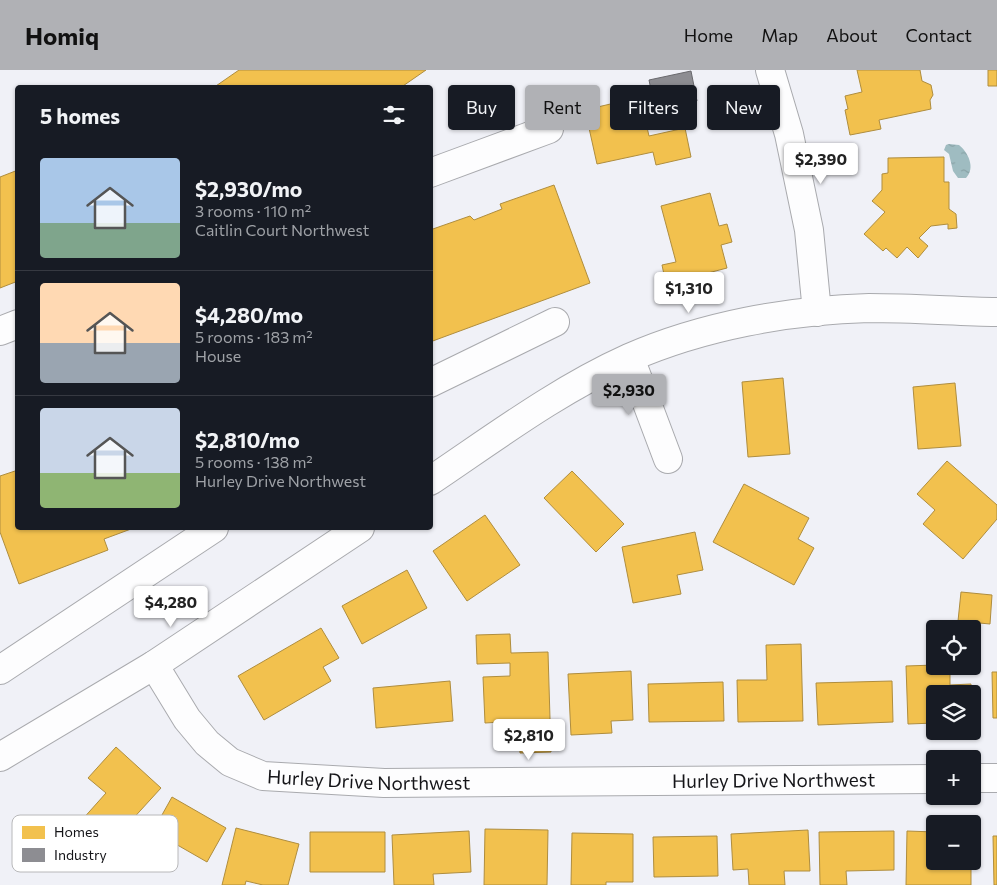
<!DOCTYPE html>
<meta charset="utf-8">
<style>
body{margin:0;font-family:Commissioner,sans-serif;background:#242831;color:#f1f3f6;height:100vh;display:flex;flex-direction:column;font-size:19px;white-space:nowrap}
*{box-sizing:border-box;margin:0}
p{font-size:16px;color:#9ea1a6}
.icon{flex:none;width:28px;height:28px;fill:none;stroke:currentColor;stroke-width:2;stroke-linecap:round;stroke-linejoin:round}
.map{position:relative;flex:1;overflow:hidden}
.sheet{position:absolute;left:15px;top:15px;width:418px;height:445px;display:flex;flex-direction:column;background:#171b24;border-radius:5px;box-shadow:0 1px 4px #0004}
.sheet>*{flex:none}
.hud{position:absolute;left:448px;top:15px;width:474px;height:45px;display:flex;gap:10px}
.fabs{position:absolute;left:926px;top:550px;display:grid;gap:10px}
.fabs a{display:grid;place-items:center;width:55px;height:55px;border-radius:5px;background:#171b24;box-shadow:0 1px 4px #0004;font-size:25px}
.price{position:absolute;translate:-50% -42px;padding:0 11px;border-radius:5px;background:#fff;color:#222;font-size:16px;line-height:32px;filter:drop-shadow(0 1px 2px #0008)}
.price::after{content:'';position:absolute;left:50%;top:30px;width:15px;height:11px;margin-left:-8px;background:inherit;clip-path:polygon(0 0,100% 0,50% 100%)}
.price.on{background:#b0b1b5;color:#111}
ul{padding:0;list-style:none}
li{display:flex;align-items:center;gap:15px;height:125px;padding:0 25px}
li+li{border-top:1px solid #363941}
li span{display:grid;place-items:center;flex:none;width:140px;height:100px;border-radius:5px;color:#555}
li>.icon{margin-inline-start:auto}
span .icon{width:60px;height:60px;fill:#fffc;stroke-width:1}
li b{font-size:21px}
h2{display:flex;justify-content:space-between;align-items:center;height:60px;padding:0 25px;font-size:21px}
.chip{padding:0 18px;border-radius:5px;background:#171b24;box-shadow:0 1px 4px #0004;font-size:18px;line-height:45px}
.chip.on{background:#b0b1b5;color:#111}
header{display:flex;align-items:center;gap:30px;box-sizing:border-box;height:70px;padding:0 25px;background:#b0b1b5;color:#111}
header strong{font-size:24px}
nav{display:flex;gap:28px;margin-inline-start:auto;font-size:18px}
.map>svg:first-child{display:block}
.water{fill:url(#water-ripples)}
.homes{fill:#f2c14e;stroke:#af8d3e}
.industry{fill:#8d8d92;stroke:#69696d}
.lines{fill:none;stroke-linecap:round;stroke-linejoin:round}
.minor-casing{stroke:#a9aaae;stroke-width:30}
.minor{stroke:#fdfdfe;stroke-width:28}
.labels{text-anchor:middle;stroke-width:5;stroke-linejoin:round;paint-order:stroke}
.street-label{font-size:19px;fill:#141418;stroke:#fff}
.key{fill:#fff;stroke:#b8b8ba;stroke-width:1}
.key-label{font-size:14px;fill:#141418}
</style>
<header>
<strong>Homiq</strong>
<nav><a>Home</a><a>Map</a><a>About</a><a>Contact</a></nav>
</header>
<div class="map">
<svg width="997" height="815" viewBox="0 0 997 815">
<defs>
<pattern id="water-ripples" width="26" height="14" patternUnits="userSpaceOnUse" patternTransform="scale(1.25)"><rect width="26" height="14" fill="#9fbcc1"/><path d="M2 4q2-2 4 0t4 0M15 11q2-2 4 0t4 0" fill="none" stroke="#88a1a5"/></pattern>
</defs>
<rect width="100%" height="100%" fill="#f0f1f7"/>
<path class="water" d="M949 74 959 75C968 82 976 98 966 108H958L953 101 949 84 944 80 946 75Z"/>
<path class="homes" d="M239 0H426L400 18H213Z
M857 0H920L922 11 931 15 933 25 930 30 931 39 879 50 881 59 850 65 845 40 848 39 845 26 862 22Z
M988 0H997V16H988Z
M640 27 649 66 685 58 691 87 656 95 653 82 597 94 585 40Z
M944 87V112H949V139L956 144 957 158 948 159V154L931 156 919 168 928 176 918 188 907 177 897 188 886 178 883 181 864 164 885 142 872 131 882 120V104L888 103V88Z
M18 100V211L0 218V107Z
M554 115 590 213 430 272V160L470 146 474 150 502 139 500 134Z
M710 123 719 156 727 154 732 172 721 175 727 198 666 214 662 195 676 192 661 136Z
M783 308 790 384 748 387 742 312Z
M955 313 961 376 918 379 913 317Z
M947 391 997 435V449L963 489 923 454 935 440 917 424Z
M18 400V458L131 459 104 469 108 480 19 514 0 462V406Z
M572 401 624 454 596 482 544 428Z
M744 414 809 448 798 469 814 478 794 515 713 472Z
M485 445 520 495 467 531 433 481Z
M695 462 703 500 677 505 681 524 633 533 622 477Z
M407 500 427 538 362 574 342 536Z
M961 522 992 525 990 554 958 551Z
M321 558 339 588 323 597 331 611 264 650 238 606Z
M510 564 511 583 548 582 551 682 520 683 519 651 485 653 483 607 510 606V593L477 594 476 565Z
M801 574 803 651 738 652 737 610H767L766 575Z
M935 595 950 596V615L971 614V624H935V653L908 654 906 596Z
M631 601 633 650 611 651 612 663 571 665 568 604Z
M992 602H997V648H993Z
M450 611 453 651 376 658 373 618Z
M892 611 893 652 818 655 816 613Z
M723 612 724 651 649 652 648 614Z
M116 677 161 718 108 776 81 751 106 723 88 708Z
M172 727 226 758 207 792 153 761Z
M236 758 299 774 288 815H263L246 811 245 815H222Z
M485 759 548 760 547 815H484Z
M808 760 810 801H784L785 815H749L748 799 733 800 731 764Z
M469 761 471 802 433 804 434 815H394L392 765Z
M894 761V800L846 801 847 815H820L819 762Z
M907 761 935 762V791H971V815H906Z
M310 762H385V802H310Z
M572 763 633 764V812H606V815H571Z
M717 766 718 806 654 807 653 767Z
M993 766H997V815H994Z"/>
<path class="industry" d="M691 1 697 31 655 40 649 10Z"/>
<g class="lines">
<g class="minor-casing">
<g id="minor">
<path d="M770 0 789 64 809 160 817 242"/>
<path d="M430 103 549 59"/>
<path d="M0 261 18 254"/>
<path d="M630 288 668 389"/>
<path d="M430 313 555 252"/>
<path d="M430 411C494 368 558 320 629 288 702 256 789 240 869 238 911 238 954 241 997 242"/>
<path id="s1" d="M154 595 187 649 207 673 230 692 263 706 384 713 935 709"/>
<path d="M0 600 214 458"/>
<path d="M0 687 154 595 360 458"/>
<path d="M972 708H997"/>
</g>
</g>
<use href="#minor" class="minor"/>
</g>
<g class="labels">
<g class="street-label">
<text dy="7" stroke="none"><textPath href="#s1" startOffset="266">Hurley Drive Northwest</textPath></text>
<text dy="7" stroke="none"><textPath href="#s1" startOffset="671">Hurley Drive Northwest</textPath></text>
</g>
</g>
<rect x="12" y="745" width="166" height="57" rx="8" class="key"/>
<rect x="22" y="756" width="23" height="13" fill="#f2c14e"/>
<rect x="22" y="778" width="23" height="14" fill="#8d8d92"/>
<g class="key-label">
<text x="54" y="767">Homes</text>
<text x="54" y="790">Industry</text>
</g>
</svg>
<div class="fabs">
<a><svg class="icon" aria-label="locate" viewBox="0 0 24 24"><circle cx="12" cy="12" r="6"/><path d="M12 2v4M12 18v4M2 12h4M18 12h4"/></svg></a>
<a><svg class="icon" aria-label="layers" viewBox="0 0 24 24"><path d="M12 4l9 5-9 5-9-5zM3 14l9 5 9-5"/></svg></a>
<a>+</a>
<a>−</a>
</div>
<b class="price" style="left:821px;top:115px">$2,390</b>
<b class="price" style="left:689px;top:244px">$1,310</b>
<b class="price on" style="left:629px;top:346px">$2,930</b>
<b class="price" style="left:171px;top:558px">$4,280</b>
<b class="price" style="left:529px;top:691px">$2,810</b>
<div class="hud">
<a class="chip">Buy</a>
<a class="chip on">Rent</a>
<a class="chip">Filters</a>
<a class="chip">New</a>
</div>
<section class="sheet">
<h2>5 homes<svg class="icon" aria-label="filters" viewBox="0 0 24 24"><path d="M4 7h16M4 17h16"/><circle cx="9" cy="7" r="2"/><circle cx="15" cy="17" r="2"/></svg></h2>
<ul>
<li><span style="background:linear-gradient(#a9c7e8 65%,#7fa58c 0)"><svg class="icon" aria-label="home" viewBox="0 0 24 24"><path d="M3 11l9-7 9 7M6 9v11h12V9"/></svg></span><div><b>$2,930/mo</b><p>3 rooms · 110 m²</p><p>Caitlin Court Northwest</p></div></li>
<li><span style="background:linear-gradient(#ffd9b3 60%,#9aa5b1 0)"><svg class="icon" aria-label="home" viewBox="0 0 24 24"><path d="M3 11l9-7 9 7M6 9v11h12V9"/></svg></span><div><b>$4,280/mo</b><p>5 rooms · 183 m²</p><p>House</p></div></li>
<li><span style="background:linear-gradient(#c9d6e8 65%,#8fb573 0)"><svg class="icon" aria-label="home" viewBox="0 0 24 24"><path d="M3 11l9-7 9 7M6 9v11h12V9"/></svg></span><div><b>$2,810/mo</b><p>5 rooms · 138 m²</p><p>Hurley Drive Northwest</p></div></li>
</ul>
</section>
</div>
